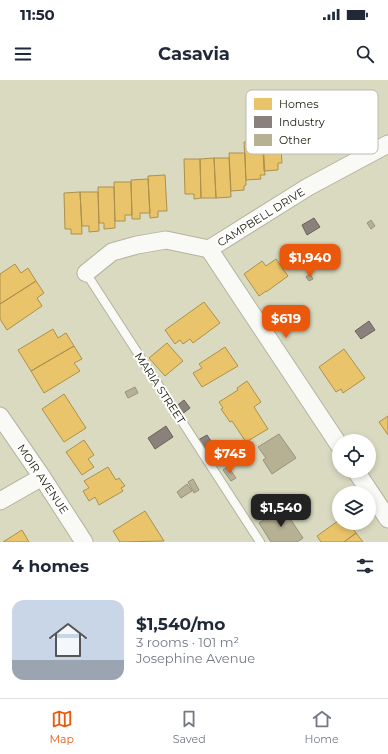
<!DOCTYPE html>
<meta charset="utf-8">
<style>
body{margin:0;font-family:Montserrat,sans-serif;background:#f6f6f7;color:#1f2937;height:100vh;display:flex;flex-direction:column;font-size:15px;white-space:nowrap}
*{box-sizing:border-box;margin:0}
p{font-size:13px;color:#747a83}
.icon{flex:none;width:22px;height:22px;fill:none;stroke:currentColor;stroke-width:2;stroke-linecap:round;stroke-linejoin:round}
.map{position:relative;height:462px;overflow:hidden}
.details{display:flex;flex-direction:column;background:#fff;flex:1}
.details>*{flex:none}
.fabs{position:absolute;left:332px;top:354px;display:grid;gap:8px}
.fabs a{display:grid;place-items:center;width:44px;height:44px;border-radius:50%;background:#fff;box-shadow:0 2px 6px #0003;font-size:20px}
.price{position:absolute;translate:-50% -34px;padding:0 9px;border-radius:8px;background:#ea580c;color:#fff;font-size:13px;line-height:26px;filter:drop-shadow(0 1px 2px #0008)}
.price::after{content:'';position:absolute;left:50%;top:24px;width:12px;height:9px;margin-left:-6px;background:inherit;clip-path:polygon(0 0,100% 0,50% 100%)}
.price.on{background:#222;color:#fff}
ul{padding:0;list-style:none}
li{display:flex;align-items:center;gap:12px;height:100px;padding:0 12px}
li span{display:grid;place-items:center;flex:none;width:112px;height:80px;border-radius:12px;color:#555}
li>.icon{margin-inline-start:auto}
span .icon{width:48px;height:48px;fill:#fffc;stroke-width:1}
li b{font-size:17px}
h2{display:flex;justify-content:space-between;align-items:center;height:48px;padding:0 12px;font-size:17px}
.status{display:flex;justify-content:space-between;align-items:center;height:28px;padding:0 20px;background:#fff;direction:ltr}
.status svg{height:11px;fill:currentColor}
header{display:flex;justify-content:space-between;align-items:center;height:52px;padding:0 12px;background:#fff;font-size:18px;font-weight:700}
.dock{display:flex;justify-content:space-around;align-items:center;height:56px;border-top:1px solid #e0e1e3;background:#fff;font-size:11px;color:#747a83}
.dock a{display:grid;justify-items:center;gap:2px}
.dock .on{color:#ea580c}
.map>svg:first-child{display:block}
.homes{fill:#e9c46a;stroke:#ab914d}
.industry{fill:#8a817c;stroke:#686259}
.building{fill:#b7b194;stroke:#95927f}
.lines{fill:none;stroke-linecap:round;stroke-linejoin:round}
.lane-casing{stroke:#b3b4a0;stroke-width:10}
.street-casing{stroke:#b3b4a0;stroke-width:19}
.lane{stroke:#f9f9f6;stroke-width:8}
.street{stroke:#f9f9f6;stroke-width:17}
.labels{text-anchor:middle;stroke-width:4;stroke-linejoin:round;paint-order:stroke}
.street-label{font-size:11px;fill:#191a08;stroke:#fff}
.key{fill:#fff;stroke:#babab5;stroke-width:1}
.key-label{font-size:11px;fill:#191a08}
</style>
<div class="status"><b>11:50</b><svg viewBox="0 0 49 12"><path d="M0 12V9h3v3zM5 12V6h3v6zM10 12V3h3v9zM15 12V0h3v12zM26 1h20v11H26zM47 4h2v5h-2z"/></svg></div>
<header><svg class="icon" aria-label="menu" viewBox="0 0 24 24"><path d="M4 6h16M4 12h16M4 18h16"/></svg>Casavia<svg class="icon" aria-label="search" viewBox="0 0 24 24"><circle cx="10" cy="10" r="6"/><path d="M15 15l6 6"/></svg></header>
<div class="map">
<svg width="388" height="462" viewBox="0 0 388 462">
<rect width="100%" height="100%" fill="#d9dac0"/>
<path class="homes" d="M280 49 282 83H278V90L264 91 262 50Z
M263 61 265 95H260L261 99 246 100 244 62Z
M229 73H245L246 105 244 106V110L231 111Z
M214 78 216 118H201L200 79Z
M214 78H229L231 117 216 118Z
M184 79H200L201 118 194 119V114H185Z
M165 95 167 131H158V137L150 138 148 96Z
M148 99 150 133H140V139H132L131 100Z
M114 102H131L132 135H125V141H115Z
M98 107H114L115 148 104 149V143H99Z
M80 112 82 154H71V149H65L64 113Z
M80 112H98L99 151 89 152V146H82Z
M276 179 288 196 266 212V211L259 216 244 194 262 181 266 186Z
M15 184 21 193 28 188 36 201 0 224V194Z
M36 201 44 213 37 218 42 226 7 250 0 239V224Z
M204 222 220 243 193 263 190 259 183 264 180 260 175 264 165 250Z
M53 249 58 258 66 253 74 266 31 291 18 270Z
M167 263 183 281 165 296 149 278Z
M74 266 82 279 74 283 80 291 44 313 31 291Z
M225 267 238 286 202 307 193 293 202 288 199 284Z
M344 269 365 298 343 313 341 309 336 312 319 287Z
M247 301 261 322 254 327 268 349 246 362 232 341 230 342 221 329 223 328 219 322 238 310 237 308Z
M64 314 86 348 64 362 42 329Z
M388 336V355L379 342Z
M84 360 94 375 88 379 94 387 82 395 66 372Z
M108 387 116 400 119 398 125 406 121 408 123 411 99 425 95 417 89 421 83 411 89 408 84 401Z
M145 431 164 461 120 462 113 451Z
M338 441 339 443H349L356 453 344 462H321L317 456Z
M22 450 29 462H3Z
M356 453 363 462H344Z"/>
<path class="industry" d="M314 138 320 147 307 155 302 145Z
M369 241 375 250 361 259 355 251Z
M184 320 190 328 181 335 175 327Z
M166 346 173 357 155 369 148 358Z
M207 355 215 367 206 373 198 360Z"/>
<path class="building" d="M371 140 375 146 371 149 367 143Z
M310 194 313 199 309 201 306 197Z
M135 307 138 313 128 318 125 312Z
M279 354 296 378 272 394 263 380 266 378 258 367Z
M228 387 236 398 231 401 223 390Z
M193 399 199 410 194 413 188 402Z
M187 404 192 411 181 418 177 412Z
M283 428 303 458 297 462H271L259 443Z"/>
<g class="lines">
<g class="lane-casing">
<path id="lane" d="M86 193 260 462"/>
</g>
<g class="street-casing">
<path id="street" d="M209 169 339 365
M86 193 112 172 137 165 166 160 209 169 308 107 388 64
M0 336 42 397 84 462
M356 391 388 439
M0 421 42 397"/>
</g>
<use href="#lane" class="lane"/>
<use href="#street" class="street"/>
</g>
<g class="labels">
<g class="street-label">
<text transform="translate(261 137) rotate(-32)" y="4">CAMPBELL DRIVE</text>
<text transform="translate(160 308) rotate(57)" y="4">MARIA STREET</text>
<text transform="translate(43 399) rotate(56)" y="4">MOIR AVENUE</text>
</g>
</g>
<rect x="246" y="10" width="132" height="64" rx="6" class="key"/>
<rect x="254" y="18" width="18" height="12" fill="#e9c46a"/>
<rect x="254" y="36" width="18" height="12" fill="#8a817c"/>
<rect x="254" y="54" width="18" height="12" fill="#b7b194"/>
<g class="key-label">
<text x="279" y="28">Homes</text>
<text x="279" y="46">Industry</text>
<text x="279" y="64">Other</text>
</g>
</svg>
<div class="fabs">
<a><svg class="icon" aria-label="locate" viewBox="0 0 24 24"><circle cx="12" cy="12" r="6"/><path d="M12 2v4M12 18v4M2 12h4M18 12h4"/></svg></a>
<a><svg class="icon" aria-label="layers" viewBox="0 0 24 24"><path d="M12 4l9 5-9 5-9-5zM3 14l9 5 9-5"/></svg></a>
</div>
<b class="price" style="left:310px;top:198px">$1,940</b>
<b class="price" style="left:286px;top:259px">$619</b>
<b class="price" style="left:230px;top:394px">$745</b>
<b class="price on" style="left:281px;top:448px">$1,540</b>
</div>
<section class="details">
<h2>4 homes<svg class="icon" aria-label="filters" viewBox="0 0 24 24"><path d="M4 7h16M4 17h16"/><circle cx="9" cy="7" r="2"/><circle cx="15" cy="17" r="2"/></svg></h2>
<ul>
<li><span style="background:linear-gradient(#c9d6e8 75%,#9aa5b1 0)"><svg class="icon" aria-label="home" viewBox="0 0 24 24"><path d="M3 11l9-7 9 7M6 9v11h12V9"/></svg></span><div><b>$1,540/mo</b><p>3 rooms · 101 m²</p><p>Josephine Avenue</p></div></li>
</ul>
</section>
<nav class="dock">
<a class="on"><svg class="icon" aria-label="map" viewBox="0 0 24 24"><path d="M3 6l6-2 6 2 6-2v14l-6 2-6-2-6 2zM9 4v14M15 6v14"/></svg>Map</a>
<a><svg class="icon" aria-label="saved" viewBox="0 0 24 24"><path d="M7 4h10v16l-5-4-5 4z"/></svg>Saved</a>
<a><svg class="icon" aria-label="home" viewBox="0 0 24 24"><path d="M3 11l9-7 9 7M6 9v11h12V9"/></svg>Home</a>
</nav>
